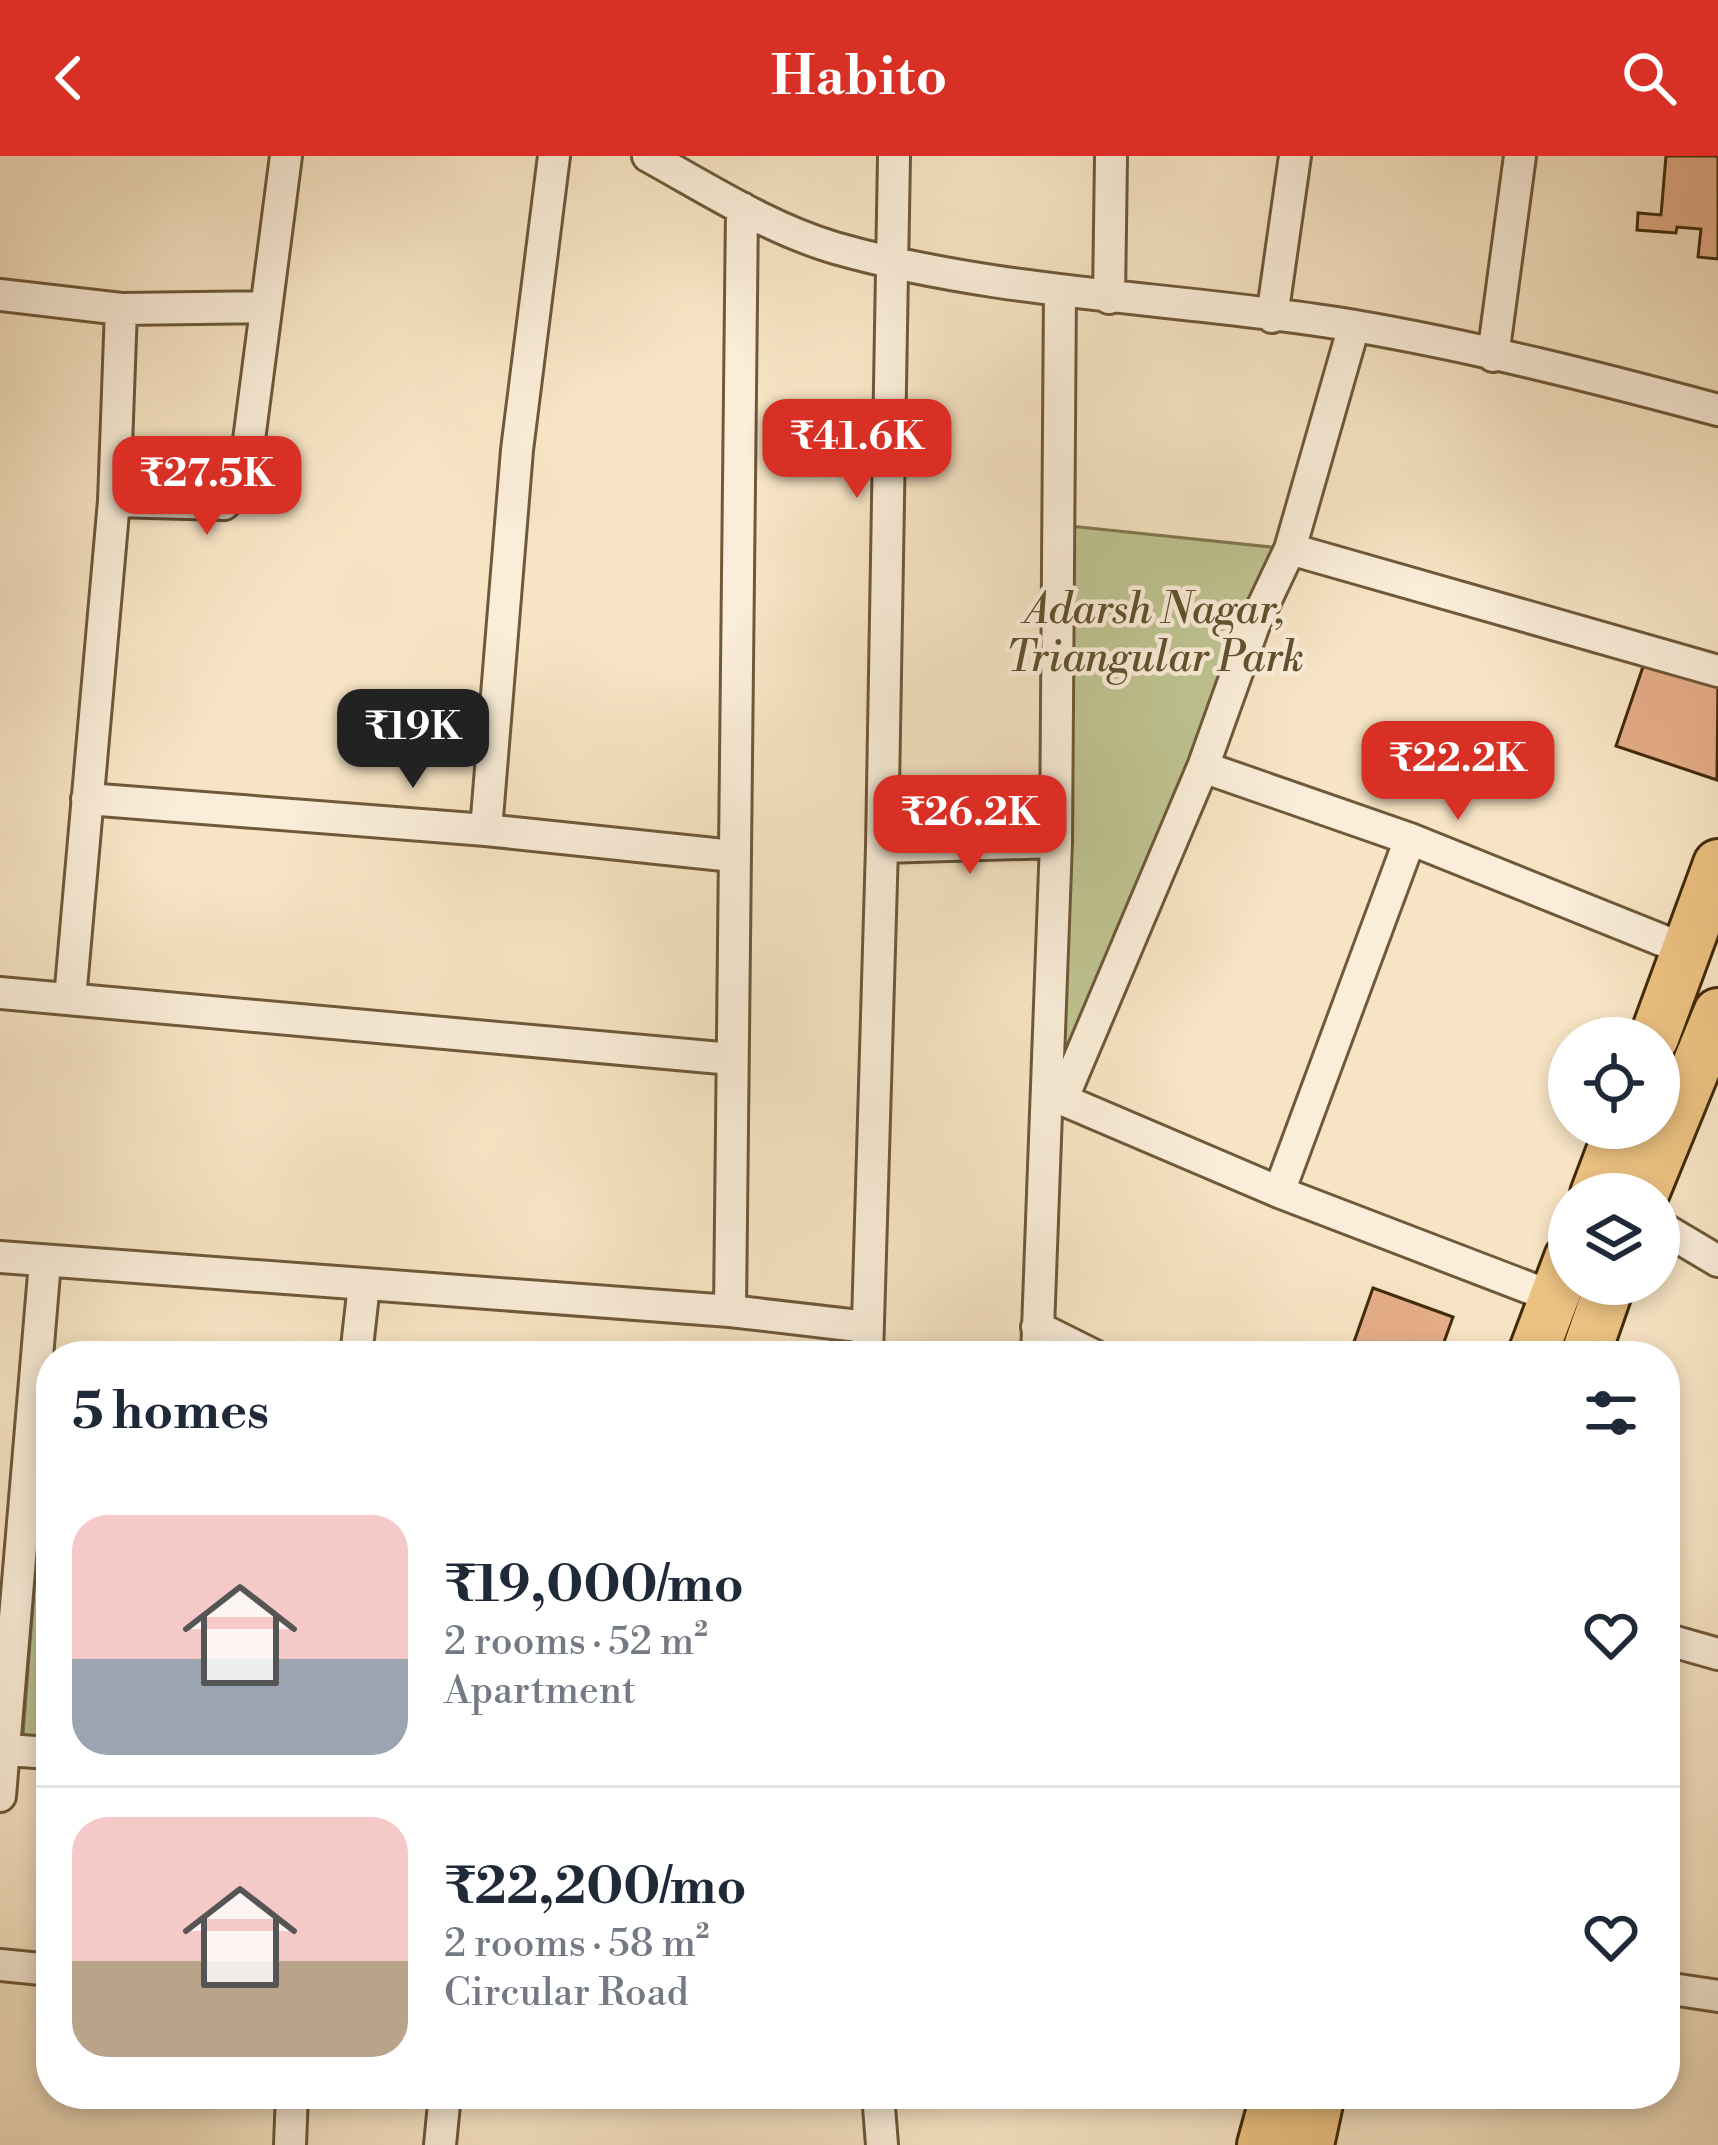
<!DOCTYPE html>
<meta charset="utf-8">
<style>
body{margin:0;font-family:"Libre Bodoni",serif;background:#f2f2f3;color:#1f2937;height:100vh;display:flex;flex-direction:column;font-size:45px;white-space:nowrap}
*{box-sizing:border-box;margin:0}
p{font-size:39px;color:#747a83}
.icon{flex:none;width:66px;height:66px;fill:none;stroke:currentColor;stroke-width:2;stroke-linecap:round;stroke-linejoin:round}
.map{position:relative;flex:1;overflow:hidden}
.side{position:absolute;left:36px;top:1185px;width:1644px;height:768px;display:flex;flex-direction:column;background:#fff;border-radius:48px;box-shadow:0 6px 18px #0003}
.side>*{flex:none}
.fabs{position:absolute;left:1548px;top:861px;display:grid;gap:24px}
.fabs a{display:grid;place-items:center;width:132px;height:132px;border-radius:50%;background:#fff;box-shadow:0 6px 18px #0003;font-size:60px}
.price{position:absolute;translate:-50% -102px;padding:0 27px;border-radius:24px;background:#d93025;color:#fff;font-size:39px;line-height:78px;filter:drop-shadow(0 3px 6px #0008)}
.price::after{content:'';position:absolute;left:50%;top:72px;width:36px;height:27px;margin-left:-18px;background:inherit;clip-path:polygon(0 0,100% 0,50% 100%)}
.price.current{background:#222;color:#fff}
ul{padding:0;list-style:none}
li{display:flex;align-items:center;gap:36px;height:300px;padding:0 36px}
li+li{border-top:3px solid #e0e1e3}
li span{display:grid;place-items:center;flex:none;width:336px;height:240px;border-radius:36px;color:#555}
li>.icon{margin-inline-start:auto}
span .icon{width:144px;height:144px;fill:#fffc;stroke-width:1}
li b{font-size:51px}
h2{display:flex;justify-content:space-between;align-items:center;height:144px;padding:0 36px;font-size:51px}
header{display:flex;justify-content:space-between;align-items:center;height:156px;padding:0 36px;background:#d93025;color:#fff;font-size:54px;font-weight:800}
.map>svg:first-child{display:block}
.green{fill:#bfc492;stroke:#80784e;stroke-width:3}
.building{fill:#e5ae89;stroke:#422b0b;stroke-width:3}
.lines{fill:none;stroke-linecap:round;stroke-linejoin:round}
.minor-casing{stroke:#6f5939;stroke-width:36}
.primary-casing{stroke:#422b0b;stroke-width:54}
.minor{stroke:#faedd9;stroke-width:30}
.primary{stroke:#ecc282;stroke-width:48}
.labels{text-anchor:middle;stroke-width:9;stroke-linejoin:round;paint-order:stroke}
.park-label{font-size:42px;font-style:italic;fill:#61512d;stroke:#faedd9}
</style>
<header><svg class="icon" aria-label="back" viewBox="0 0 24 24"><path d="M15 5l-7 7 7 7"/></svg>Habito<svg class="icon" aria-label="search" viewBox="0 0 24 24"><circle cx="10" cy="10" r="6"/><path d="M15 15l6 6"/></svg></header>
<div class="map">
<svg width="1718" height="1989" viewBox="0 0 1718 1989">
<rect width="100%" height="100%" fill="#f7e4c4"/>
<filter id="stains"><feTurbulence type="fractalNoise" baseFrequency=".00167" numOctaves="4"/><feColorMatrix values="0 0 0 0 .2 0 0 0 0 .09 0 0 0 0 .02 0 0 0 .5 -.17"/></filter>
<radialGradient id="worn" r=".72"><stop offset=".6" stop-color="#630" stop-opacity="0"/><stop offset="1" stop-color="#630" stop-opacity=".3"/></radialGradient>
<path class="green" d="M1060 369 1290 393 1062 944Z
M48 1246 51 1247V1582L23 1580Z"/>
<path class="building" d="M1666 0H1718V103L1698 101 1701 73 1677 71 1676 77 1637 74 1638 57 1661 59Z
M1647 499 1718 523 1717 624 1616 590Z
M1373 1132 1453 1161 1439 1200H1349Z"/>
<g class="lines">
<g class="minor-casing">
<path id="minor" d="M648 0C708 33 768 72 835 92 1004 140 1183 141 1355 170 1477 191 1599 222 1718 254
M0 139 121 153 266 151
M1109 142 1111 0
M1272 161 1295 0
M1493 200 1520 0
M114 345 224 348 243 330 286 0
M1290 393 1718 515
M1203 611 1410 683 1686 794
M87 643 486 674 733 700
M486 674 517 294 554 0
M882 691 1056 686
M0 837 732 903
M70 843 114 345 121 153
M1047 937 1279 1036 1553 1141
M1062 944 1203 611 1254 469 1290 393 1354 170
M1279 1036 1410 683
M1659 1070 1718 1105
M0 1101 730 1155 867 1171
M730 1155 742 52
M1037 1171 1095 1200
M356 1200 364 1129
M867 1200 882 691 894 0
M1037 1200 1056 686 1060 135
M1665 1483 1718 1498
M5 1594 51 1597
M0 1640 45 1106
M0 1809 51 1814
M1665 1832 1718 1840
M878 1938 882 1989
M290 1989 292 1938
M440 1989 445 1938"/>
</g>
<g class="primary-casing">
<path id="primary" d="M1654 882 1718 708
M1595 1038 1620 972
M1644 1038 1718 857
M1532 1200 1569 1102
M1585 1200 1610 1128
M1262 1989 1276 1938
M1309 1989 1320 1938"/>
</g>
<use href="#minor" class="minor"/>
<use href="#primary" class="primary"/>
</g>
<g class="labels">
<g class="park-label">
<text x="1155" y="467">Adarsh Nagar,<tspan x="1155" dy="48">Triangular Park</tspan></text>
</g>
</g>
<rect width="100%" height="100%" filter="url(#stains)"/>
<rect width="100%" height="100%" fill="url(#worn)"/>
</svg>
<div class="fabs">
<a><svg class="icon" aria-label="locate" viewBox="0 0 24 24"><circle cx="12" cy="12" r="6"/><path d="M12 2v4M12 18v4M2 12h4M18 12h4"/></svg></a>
<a><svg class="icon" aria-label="layers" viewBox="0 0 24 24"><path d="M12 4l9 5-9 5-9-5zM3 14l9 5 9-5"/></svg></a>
</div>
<b class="price" style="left:857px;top:345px">₹41.6K</b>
<b class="price" style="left:207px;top:382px">₹27.5K</b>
<b class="price current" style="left:413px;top:635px">₹19K</b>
<b class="price" style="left:1458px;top:667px">₹22.2K</b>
<b class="price" style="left:970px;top:721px">₹26.2K</b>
<section class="side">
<h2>5 homes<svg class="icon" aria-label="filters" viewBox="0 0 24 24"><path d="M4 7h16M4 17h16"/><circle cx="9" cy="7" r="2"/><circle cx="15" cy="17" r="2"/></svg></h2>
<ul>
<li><span style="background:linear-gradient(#f6c9c9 60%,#9aa5b1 0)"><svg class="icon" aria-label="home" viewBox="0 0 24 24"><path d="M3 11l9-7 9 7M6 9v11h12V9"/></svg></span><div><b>₹19,000/mo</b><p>2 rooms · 52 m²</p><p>Apartment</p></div><svg class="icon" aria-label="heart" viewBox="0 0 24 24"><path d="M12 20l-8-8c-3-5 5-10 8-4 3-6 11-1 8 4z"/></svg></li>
<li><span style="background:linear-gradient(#f6c9c9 60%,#b9a48a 0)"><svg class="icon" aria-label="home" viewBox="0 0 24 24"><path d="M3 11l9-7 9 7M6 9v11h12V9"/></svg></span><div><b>₹22,200/mo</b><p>2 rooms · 58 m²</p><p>Circular Road</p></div><svg class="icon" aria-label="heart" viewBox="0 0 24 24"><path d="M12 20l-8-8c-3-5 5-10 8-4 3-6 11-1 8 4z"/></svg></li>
</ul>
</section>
</div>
